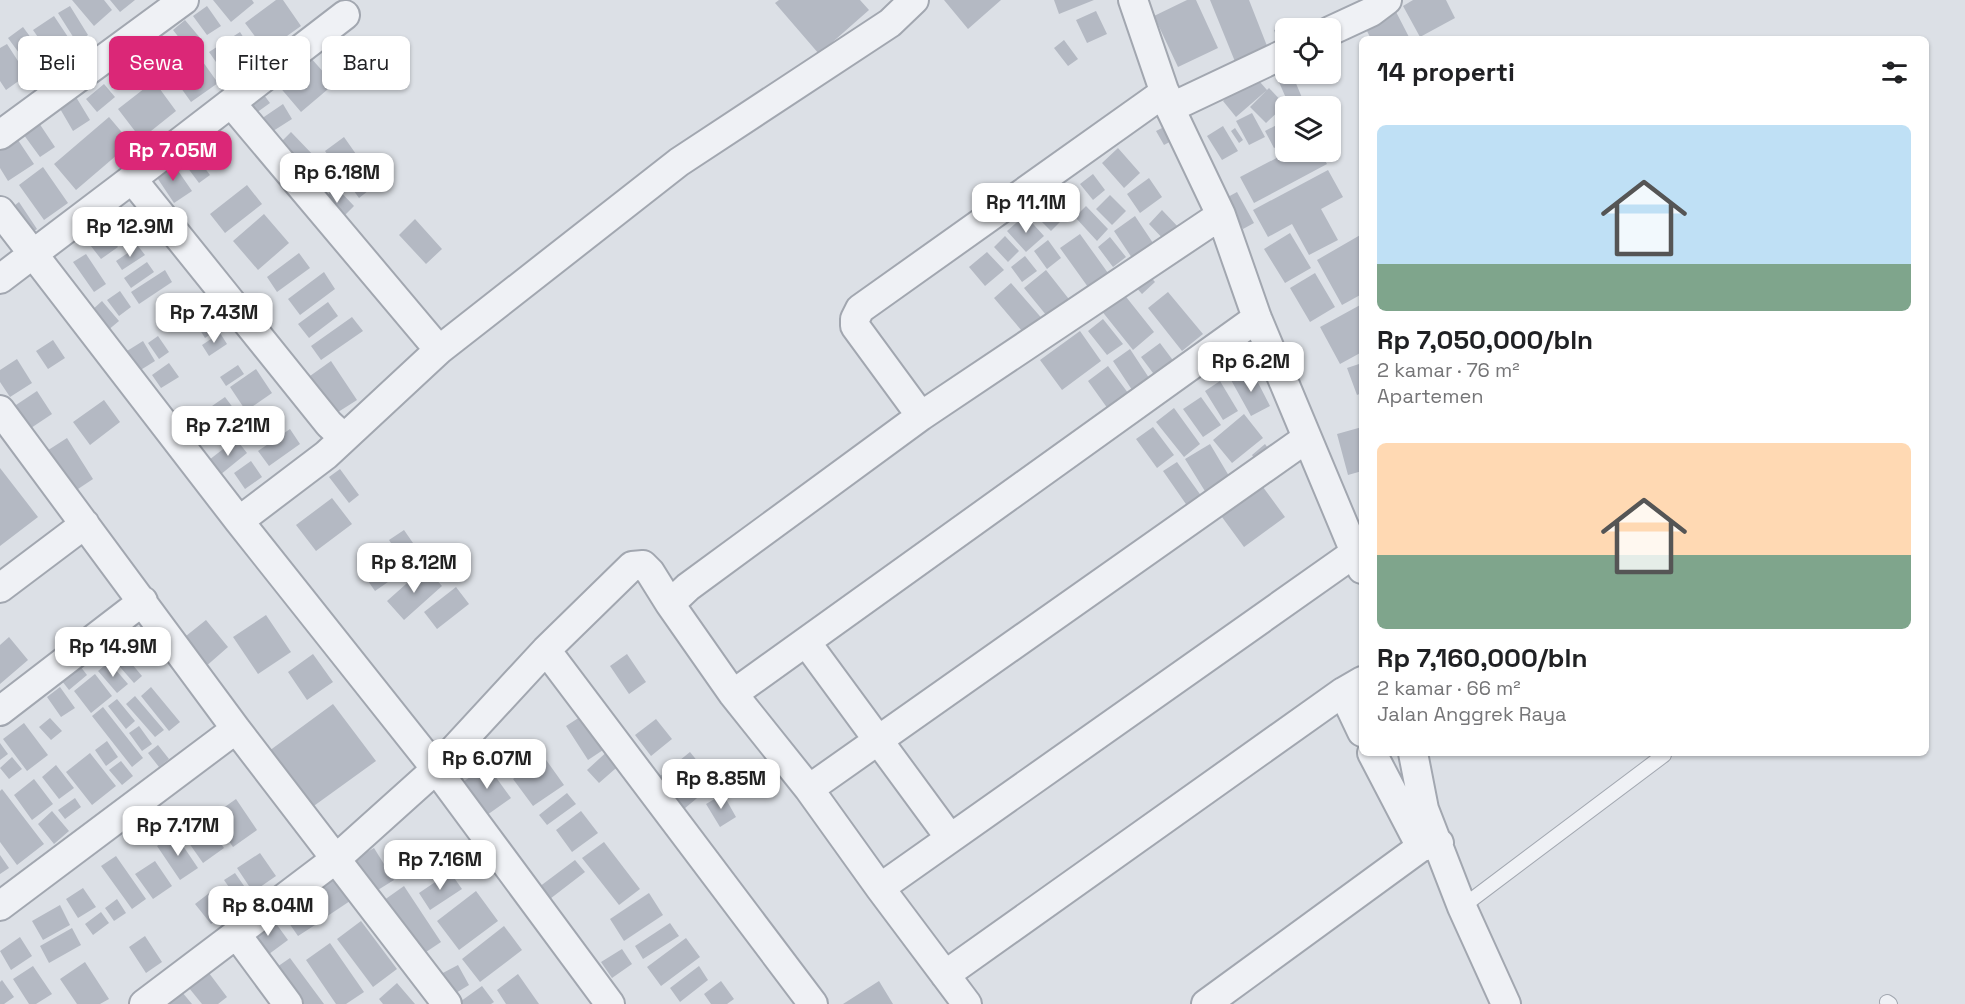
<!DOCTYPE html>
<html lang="id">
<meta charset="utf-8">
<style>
body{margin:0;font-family:"Space Grotesk",sans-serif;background:#f2f2f2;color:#202124;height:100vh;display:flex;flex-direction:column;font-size:22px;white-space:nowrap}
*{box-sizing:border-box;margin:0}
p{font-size:20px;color:#757577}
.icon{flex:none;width:33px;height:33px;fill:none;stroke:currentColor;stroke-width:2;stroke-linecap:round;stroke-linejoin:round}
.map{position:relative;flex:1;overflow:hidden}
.panel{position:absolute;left:1359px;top:36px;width:570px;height:720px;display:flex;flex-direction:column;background:#fff;border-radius:9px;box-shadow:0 2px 4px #0004}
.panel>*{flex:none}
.top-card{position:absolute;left:18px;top:36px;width:570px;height:54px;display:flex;gap:12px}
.tools{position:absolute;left:1275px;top:18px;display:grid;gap:12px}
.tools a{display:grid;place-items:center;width:66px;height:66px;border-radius:9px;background:#fff;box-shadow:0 2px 4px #0004;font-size:30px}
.price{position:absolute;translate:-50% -51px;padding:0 14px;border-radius:12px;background:#fff;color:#222;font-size:20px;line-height:39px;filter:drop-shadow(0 2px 3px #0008)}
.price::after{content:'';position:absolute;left:50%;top:36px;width:18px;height:14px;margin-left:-9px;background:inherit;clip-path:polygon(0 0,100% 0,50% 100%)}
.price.current{background:#db2777;color:#fff}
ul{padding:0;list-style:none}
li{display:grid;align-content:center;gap:12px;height:318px;padding:0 18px}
li span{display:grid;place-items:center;height:186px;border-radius:9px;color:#555}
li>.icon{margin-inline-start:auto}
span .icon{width:108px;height:108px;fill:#fffc;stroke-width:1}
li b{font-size:26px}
h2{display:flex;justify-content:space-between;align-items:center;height:72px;padding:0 18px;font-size:26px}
.tag{padding:0 21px;border-radius:9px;background:#fff;box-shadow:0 2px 4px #0004;font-size:21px;line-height:54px}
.tag.current{background:#db2777;color:#fff}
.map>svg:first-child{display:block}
.building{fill:#b4b9c3}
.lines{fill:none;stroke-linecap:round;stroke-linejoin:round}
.service-casing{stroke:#a2a7b0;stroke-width:16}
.minor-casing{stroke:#a2a7b0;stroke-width:32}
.service{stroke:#eff1f5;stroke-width:14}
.minor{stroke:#eff1f5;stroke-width:28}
</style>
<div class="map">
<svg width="1965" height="1004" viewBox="0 0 1965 1004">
<rect width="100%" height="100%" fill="#dce0e6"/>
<path class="building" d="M72 0H104L112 10 94 26Z
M110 0H135L120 12Z
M213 0H252L254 3 231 22Z
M276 0H283L301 26 266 51 245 23Z
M779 0H860L869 10 819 54 775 3Z
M944 0H1001L968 29Z
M1054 0H1094L1059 14Z
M1187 0H1196L1218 48 1178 67 1154 16Z
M1210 0H1249L1269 51 1236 64Z
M1413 0H1446L1455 18 1420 37 1403 6Z
M70 6 88 35 77 43 58 13Z
M207 6 221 26 207 35 193 16Z
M1393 6 1410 39H1371L1362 21Z
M1096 11 1107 34 1087 43 1076 20Z
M54 16 74 46 54 60 33 30Z
M1315 18 1318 28H1286V43L1279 45 1274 30Z
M185 20 201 39 188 49 173 30Z
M23 27 48 61 33 72 8 38Z
M240 32 255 55 225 75 209 52Z
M164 36 176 55 134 81 123 62Z
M1064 40 1078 59 1068 66 1054 48Z
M7 44 27 75 6 90 0 81V48Z
M310 57 334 84 301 112 278 85Z
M203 62 218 83 191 102 176 81Z
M1286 68V74H1292L1303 100 1289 105 1275 73Z
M1253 74 1267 90 1236 117 1223 101Z
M154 81 176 111 141 139 118 109Z
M104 84 115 97 97 112 86 99Z
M1269 88 1285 105 1266 123 1250 107Z
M261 91 270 103 252 116 243 105Z
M76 97 90 120 73 131 59 107Z
M283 104 292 119 270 133 261 119Z
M1252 113 1265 137 1249 145 1236 121Z
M109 117 131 143 76 190 54 164Z
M37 120 55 147 40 157 21 131Z
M1286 120V142L1274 148 1265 131Z
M1168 125 1175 139 1164 145 1156 131Z
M1223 126 1238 151 1222 160 1207 136Z
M1235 128 1243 140 1239 143 1231 131Z
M291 132 315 157 300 172 276 147Z
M212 135 231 161 218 170 200 143Z
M16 137 34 164 8 181 0 168V148Z
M344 137 377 184 359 198 325 151Z
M1118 148 1140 173 1124 188 1102 163Z
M192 151 210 175 199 183 181 159Z
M1288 152H1320L1327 164 1254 203 1240 177Z
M172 162 192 191 174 203 154 173Z
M318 166 332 180 314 196 301 182Z
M43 167 68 203 44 220 19 185Z
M1328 170 1343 197 1321 209 1338 240 1309 255 1292 224 1268 237 1253 210Z
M1093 174 1105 190 1093 200 1080 184Z
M1149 178 1162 197 1140 213 1127 194Z
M247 185 262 204 225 233 210 214Z
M336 187 354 206 339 221 320 202Z
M1067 192 1078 204 1051 231 1039 219Z
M1237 192 1254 223 1243 229 1226 198Z
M1110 195 1126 211 1112 225 1096 209Z
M19 202 37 229 25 238 6 212Z
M1086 206 1108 229 1097 241 1075 217Z
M114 209 136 238 125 246 103 218Z
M1162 210 1181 230 1167 243 1149 224Z
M264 214 289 243 258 270 233 241Z
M1025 215 1044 236 1026 252 1007 231Z
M1135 216 1155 246 1134 261 1114 231Z
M415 219 442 249 426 264 399 235Z
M104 228 118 247 101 259 87 241Z
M1290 233 1311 268 1285 283 1264 249Z
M1080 234 1108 273 1088 287 1060 248Z
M1362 234V294L1342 305 1317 260Z
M1005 236 1019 251 1008 262 994 247Z
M1110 237 1126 257 1113 267 1098 247Z
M1048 240 1061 258 1047 269 1034 251Z
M138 246 145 255 122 270 116 261Z
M987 252 1004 270 985 286 969 267Z
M299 253 310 268 277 292 267 277Z
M86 254 106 284 94 292 73 262Z
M1025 256 1037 271 1022 282 1011 267Z
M147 262 154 272 131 288 124 278Z
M165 270 172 282 139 304 131 292Z
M1046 270 1072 303 1051 321 1024 288Z
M324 272 335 289 300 315 288 299Z
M1147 273 1155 282 1142 294 1134 285Z
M1315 273 1335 307 1310 322 1290 288Z
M1011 283 1045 322 1027 337 994 298Z
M120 291 131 307 119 316 107 300Z
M1168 292 1203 334 1182 351 1148 308Z
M1123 293 1154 332 1133 350 1101 310Z
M102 301 119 321 107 331 91 311Z
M328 302 338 316 309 338 298 324Z
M187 303 196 315 186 322 177 311Z
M1362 304V352L1340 364 1320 327Z
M352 317 363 331 321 360 311 346Z
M1103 319 1123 344 1107 355 1088 331Z
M210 323 215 331 205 338 200 330Z
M1080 331 1101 361 1062 390 1040 360Z
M220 333 227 344 209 356 202 345Z
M158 336 169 352 159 359 148 343Z
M53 340 65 358 48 369 36 351Z
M143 341 155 361 139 371 127 351Z
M1160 343 1178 367 1159 381 1141 357Z
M1130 349 1155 387 1138 399 1113 361Z
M17 359 32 383 10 397 0 382V370Z
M331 361 357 400 335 414 310 376Z
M169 363 179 377 161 388 152 375Z
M1362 363V393L1357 395 1347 368Z
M238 365 244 374 226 386 220 377Z
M1108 366 1134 401 1113 416 1088 381Z
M256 369 272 393 246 411 230 387Z
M1251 369 1270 406 1251 416 1231 380Z
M1220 381 1238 411 1223 420 1205 391Z
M37 391 52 414 25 432 10 409Z
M225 397 240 417 227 426 212 406Z
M1201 397 1221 425 1203 437 1183 409Z
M104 400 120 422 90 445 73 422Z
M1174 408 1200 444 1184 457 1156 422Z
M274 413 283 426 258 443 249 430Z
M1244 414 1263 438 1232 463 1213 440Z
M1153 427 1174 455 1157 468 1136 439Z
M1362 427V471L1348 475 1337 434Z
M290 429 300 444 269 466 258 451Z
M67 438 93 479 66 497 39 456Z
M236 439 247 453 220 475 209 460Z
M1210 444 1232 481 1208 496 1185 459Z
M1265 444 1273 455 1259 466 1252 455Z
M251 461 262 477 245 489 234 473Z
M1177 462 1202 497 1188 507 1163 471Z
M0 468 38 517 0 546Z
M340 469 359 495 349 503 329 477Z
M1260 483 1285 517 1244 547 1219 513Z
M332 498 352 524 316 551 296 525Z
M404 530 422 556 407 567 389 540Z
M387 553 401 573 375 591 361 571Z
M425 567 442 586 404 620 387 601Z
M456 587 469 604 437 629 424 612Z
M266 615 291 652 258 674 233 637Z
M206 620 228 647 204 668 181 640Z
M9 637 28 660 0 684V645Z
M121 651 142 676 134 683 113 659Z
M313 654 333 682 307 700 288 672Z
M627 654 646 682 629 694 610 666Z
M109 662 128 684 117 693 98 671Z
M80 666 87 675 69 690 62 681Z
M95 674 112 696 91 713 74 691Z
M60 687 75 708 61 717 47 697Z
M151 687 180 722 169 731 141 696Z
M135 696 164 730 155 737 126 704Z
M117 699 135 721 126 729 108 706Z
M333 704 376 761 311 808 269 751Z
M103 707 143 758 132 767 92 716Z
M580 717 603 750 588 760 566 726Z
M50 718 62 731 51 740 39 727Z
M656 719 672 739 651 756 635 735Z
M24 723 48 755 27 771 3 739Z
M139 726 152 744 142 751 129 733Z
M521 739 533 756 507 776 494 758Z
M107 741 118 757 106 766 95 750Z
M0 743 8 754 0 760Z
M158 745 169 759 159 767 148 753Z
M611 748 623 762 599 783 587 770Z
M690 752 715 783 684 809 659 777Z
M90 753 116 786 92 805 66 772Z
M12 757 22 769 9 779 0 768Z
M544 757 564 785 533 806 513 779Z
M121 761 133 776 122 785 109 770Z
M56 765 74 788 59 799 42 777Z
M487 765 511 798 487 815 463 782Z
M34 779 53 804 32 820 14 795Z
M2 789 44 844 17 865 0 842V791Z
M567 793 576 804 547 825 539 815Z
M723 794 736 817 720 827 706 804Z
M75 798 81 807 65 819 58 810Z
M236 799 257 830 233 847 212 816Z
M52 811 69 831 54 844 38 824Z
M198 811 224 848 203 863 177 826Z
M581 811 598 833 572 852 556 830Z
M175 834 198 868 180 880 157 846Z
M604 842 640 889 619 905 582 858Z
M374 848 394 880 373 893 353 860Z
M260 853 276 876 253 892 237 868Z
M0 855 9 868 0 874Z
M116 856 146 899 132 909 101 866Z
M575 860 585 872 546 902 535 890Z
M155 861 172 886 153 899 135 874Z
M450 872 462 889 430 910 419 893Z
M235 873 249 893 238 900 224 880Z
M333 876 350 901 323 919 307 895Z
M404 886 441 942 417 958 380 903Z
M217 887 233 907 211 924 195 904Z
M83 888 96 907 78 918 66 899Z
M476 891 498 921 459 950 437 921Z
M649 893 663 915 624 941 610 919Z
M117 899 126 913 114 921 105 908Z
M299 901 315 925 298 936 282 913Z
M60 905 70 925 43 940 32 921Z
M101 912 109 923 93 935 85 924Z
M272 918 288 940 265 957 249 934Z
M361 921 397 969 373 987 337 939Z
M670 923 679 936 643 959 635 946Z
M504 926 522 950 480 982 462 959Z
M72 928 81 945 49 963 40 946Z
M145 936 162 962 146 973 129 947Z
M20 937 32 956 11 970 0 951Z
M686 938 700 957 661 986 647 967Z
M330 943 364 992 346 1004H336L306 960Z
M622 949 632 964 612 978 601 962Z
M290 958 324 1004H300L274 969Z
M85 962 109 999 100 1004H77L60 979Z
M458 965 469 985 451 996 439 975Z
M33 966 52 994 36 1004H29L13 979Z
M699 966 708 980 680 1002 670 988Z
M209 973 227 997 218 1004H202L189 988Z
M518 974 539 1004H506L497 990Z
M2 980 14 997 4 1004H0V982Z
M721 981 734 999 727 1004H711L704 994Z
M879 981 893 1004H843Z
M397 983 415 1004H383L379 999Z
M482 986 494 1002 491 1004H457Z
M182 992 192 1004H168Z"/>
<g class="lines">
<g class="service-casing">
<path id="service" d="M1462 907 1664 755
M1887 1002 1890 1004"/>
</g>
<g class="minor-casing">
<path id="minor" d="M1133 0 1170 108 1221 215 1257 318 1362 569
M1330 31 1371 12 1387 0
M231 103 439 350
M1170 108 1286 53
M0 135 184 0
M132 179 329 424 344 438
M0 211 239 521 436 769 610 1004
M0 279 132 179 345 15
M0 410 236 729 447 1004
M921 416 855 326V319L860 309 1165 92
M239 521 326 455 439 350 679 162 890 23 914 0
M0 588 85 524
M670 604 688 587 921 416 1221 215
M806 642 950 838
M546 650 813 1004
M1343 692 1362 732
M733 694 1257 318
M0 711 143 601
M1372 753 1421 847
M1413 753 1424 809 1462 907 1506 1004
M809 789 1307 438
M880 888 1356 552
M0 906 236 729
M237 935 288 1004
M945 975 1343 692 1362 681
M144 1004 337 858 436 769 546 650 632 566 643 565 650 572 670 604 733 694 809 789 880 888 967 1004
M1206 1004 1421 847 1439 843"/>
</g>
<use href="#service" class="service"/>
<use href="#minor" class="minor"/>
</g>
</svg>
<div class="tools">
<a><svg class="icon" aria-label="locate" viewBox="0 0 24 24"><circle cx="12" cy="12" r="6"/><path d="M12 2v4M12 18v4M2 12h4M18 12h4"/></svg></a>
<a><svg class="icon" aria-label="layers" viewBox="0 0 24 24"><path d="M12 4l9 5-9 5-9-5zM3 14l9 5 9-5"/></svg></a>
</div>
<b class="price current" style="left:173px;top:182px">Rp 7.05M</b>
<b class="price" style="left:337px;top:204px">Rp 6.18M</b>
<b class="price" style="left:1026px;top:234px">Rp 11.1M</b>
<b class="price" style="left:130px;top:258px">Rp 12.9M</b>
<b class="price" style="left:214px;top:344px">Rp 7.43M</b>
<b class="price" style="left:1251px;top:393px">Rp 6.2M</b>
<b class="price" style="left:228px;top:457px">Rp 7.21M</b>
<b class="price" style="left:414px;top:594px">Rp 8.12M</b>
<b class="price" style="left:113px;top:678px">Rp 14.9M</b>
<b class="price" style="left:487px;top:790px">Rp 6.07M</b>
<b class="price" style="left:721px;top:810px">Rp 8.85M</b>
<b class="price" style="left:178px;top:857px">Rp 7.17M</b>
<b class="price" style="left:440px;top:891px">Rp 7.16M</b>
<b class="price" style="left:268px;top:937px">Rp 8.04M</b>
<div class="top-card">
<a class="tag">Beli</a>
<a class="tag current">Sewa</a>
<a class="tag">Filter</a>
<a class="tag">Baru</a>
</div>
<section class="panel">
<h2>14 properti<svg class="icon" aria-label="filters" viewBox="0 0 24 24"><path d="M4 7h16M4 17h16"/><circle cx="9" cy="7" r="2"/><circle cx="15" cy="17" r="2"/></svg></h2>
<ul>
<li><span style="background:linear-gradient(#bfe0f5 75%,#7fa58c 0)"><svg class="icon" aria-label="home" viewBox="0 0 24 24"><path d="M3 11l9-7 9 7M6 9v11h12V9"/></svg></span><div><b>Rp 7,050,000/bln</b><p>2 kamar · 76 m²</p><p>Apartemen</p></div></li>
<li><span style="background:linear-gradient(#ffd9b3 60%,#7fa58c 0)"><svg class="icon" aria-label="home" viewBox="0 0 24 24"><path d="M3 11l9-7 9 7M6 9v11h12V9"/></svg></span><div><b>Rp 7,160,000/bln</b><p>2 kamar · 66 m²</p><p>Jalan Anggrek Raya</p></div></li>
</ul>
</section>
</div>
